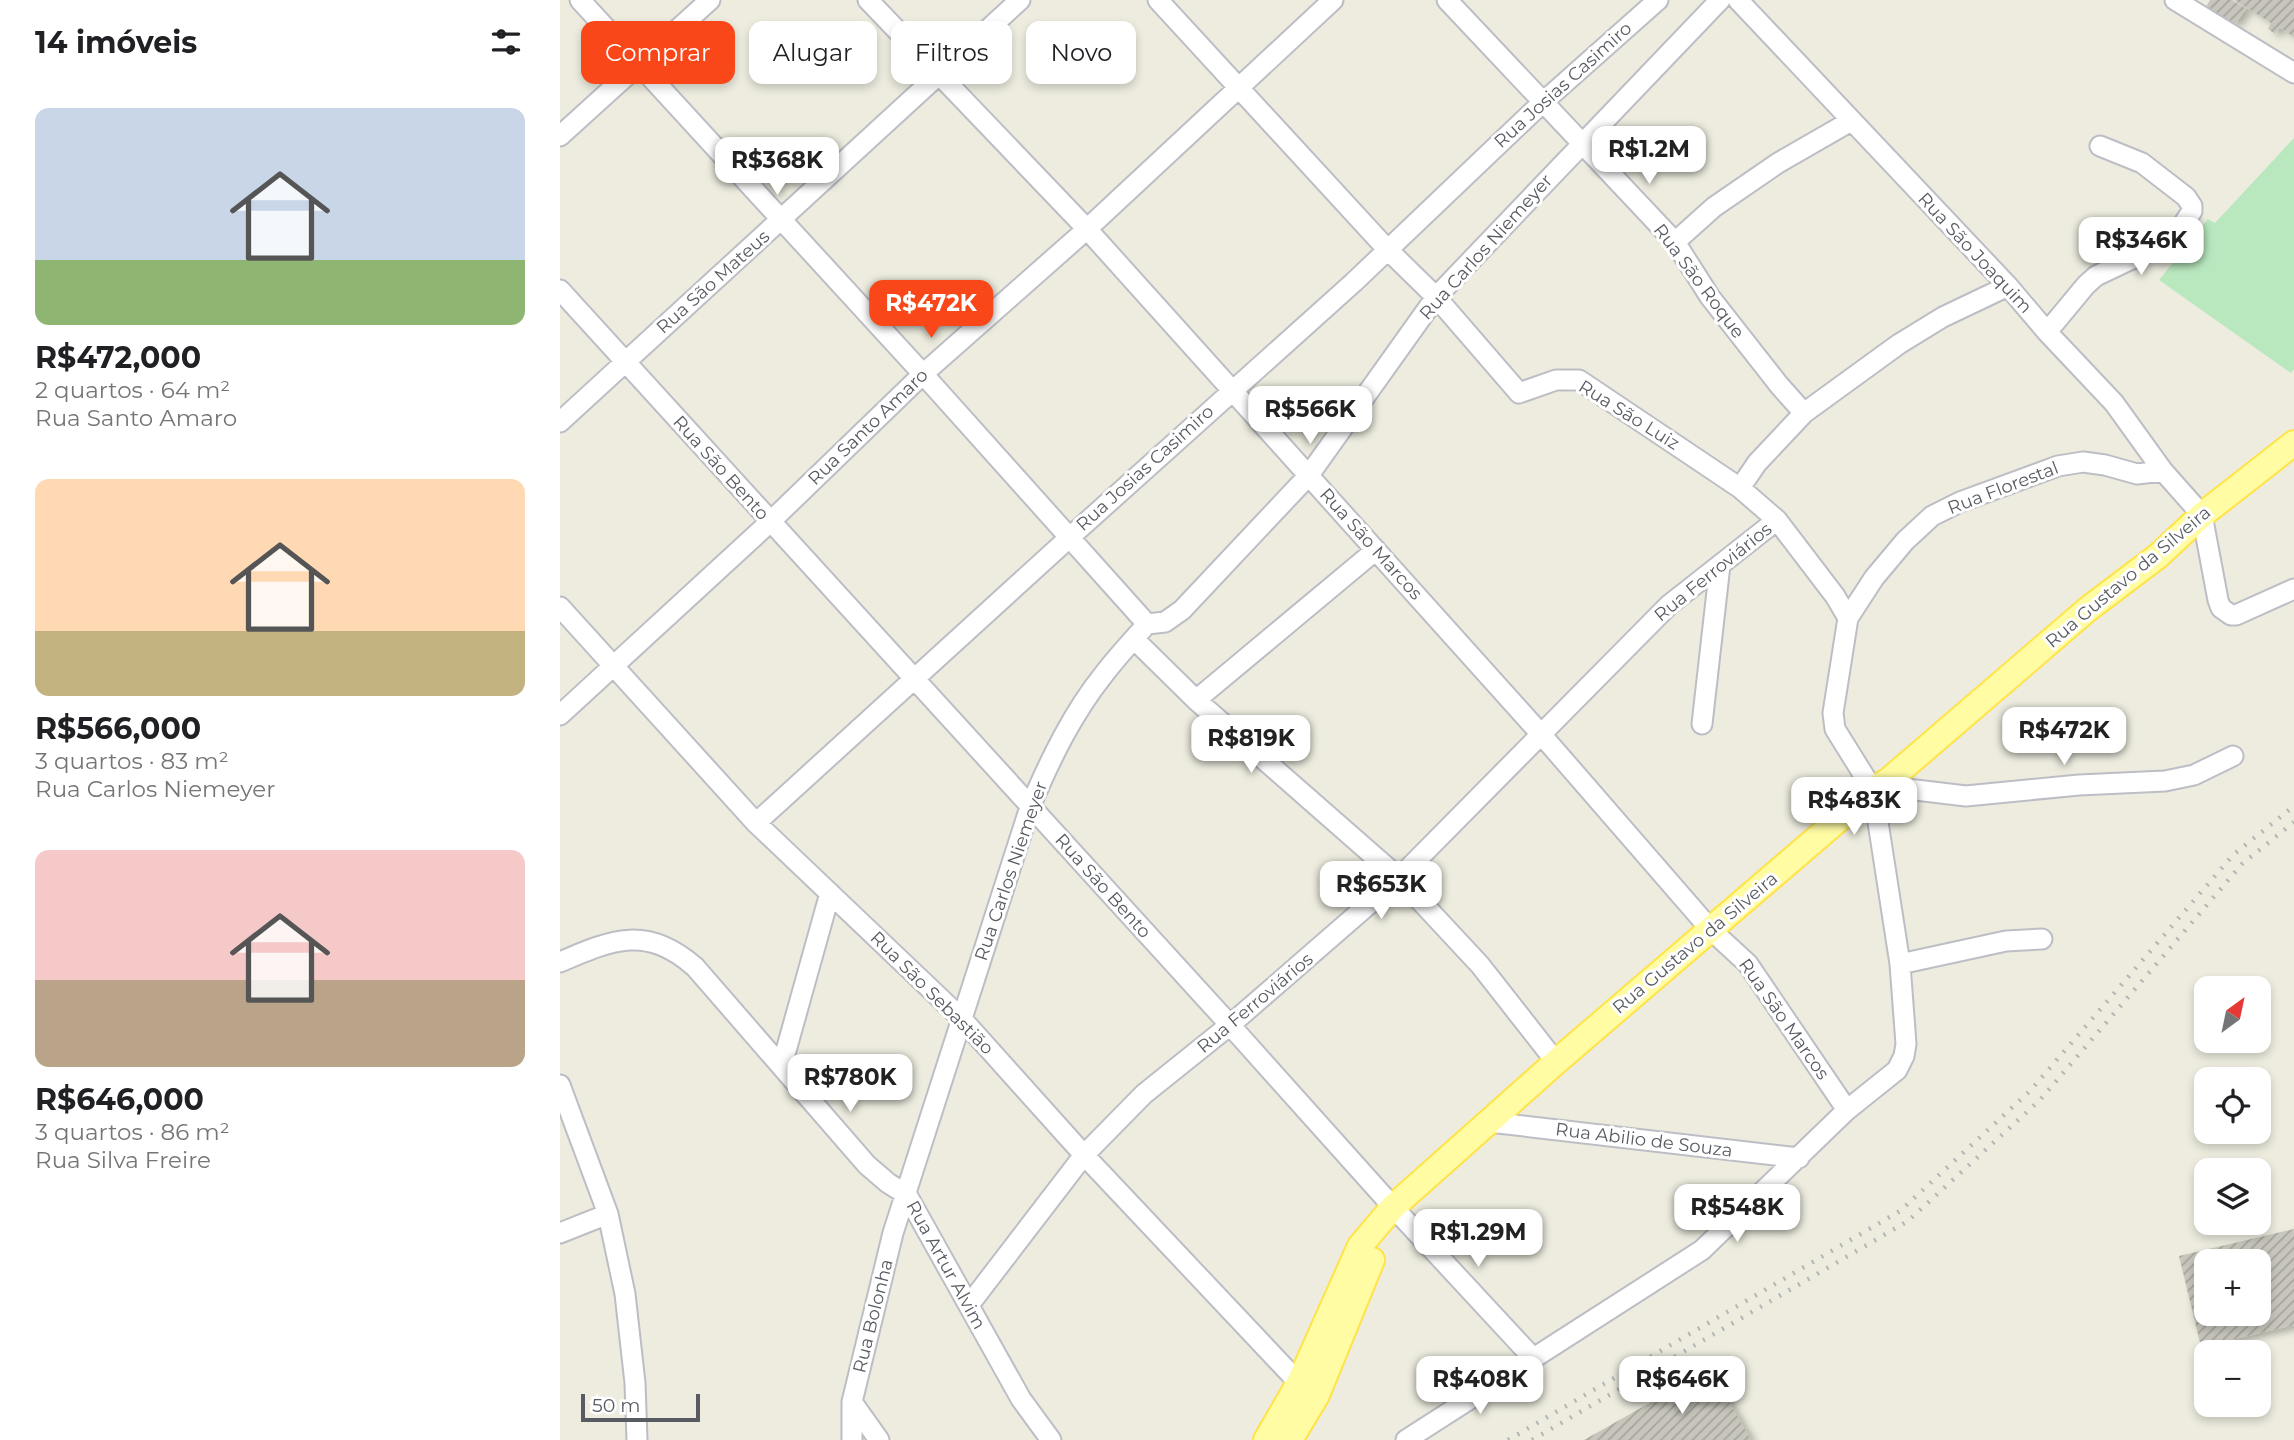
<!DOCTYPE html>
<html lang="pt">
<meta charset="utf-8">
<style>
body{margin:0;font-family:Montserrat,sans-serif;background:#f6f6f6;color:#202124;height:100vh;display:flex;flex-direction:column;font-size:26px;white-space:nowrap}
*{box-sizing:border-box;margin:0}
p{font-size:23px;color:#757577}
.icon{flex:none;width:38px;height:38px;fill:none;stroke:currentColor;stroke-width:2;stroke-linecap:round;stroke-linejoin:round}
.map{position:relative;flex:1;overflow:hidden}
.sheet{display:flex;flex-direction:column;background:#fff;width:560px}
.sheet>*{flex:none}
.hud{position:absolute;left:21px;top:21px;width:665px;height:63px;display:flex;gap:14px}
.needle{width:46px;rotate:33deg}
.controls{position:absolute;left:1634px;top:976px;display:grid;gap:14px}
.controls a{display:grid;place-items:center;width:77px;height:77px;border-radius:14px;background:#fff;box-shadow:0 4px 10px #0003;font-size:35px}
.scale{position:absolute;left:21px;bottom:18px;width:119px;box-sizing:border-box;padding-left:7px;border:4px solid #585c62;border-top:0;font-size:19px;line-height:24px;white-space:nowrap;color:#585c62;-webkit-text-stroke:5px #fff;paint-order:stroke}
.price{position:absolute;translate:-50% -60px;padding:0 16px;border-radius:14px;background:#fff;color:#222;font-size:23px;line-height:46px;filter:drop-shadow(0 2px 4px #0008)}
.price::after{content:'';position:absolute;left:50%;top:42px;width:21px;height:16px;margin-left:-10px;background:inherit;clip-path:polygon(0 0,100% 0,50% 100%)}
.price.selected{background:#fa4719;color:#fff}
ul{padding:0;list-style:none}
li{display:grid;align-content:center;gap:14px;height:371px;padding:0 35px}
li span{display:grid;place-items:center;height:217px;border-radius:14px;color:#555}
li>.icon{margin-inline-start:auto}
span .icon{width:126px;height:126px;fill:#fffc;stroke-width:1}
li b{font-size:30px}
h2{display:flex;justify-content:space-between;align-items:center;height:84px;padding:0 35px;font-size:30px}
.tag{padding:0 24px;border-radius:14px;background:#fff;box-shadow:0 4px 10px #0003;font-size:24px;line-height:63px}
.tag.selected{background:#fa4719;color:#fff}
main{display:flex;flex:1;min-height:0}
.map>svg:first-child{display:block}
.garden{fill:#b9e8bf}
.building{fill:url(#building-hatch);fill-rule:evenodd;filter:url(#shadow)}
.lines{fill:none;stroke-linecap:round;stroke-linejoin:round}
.minor-casing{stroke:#bdbec5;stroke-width:23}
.major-casing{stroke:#ffe347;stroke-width:28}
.minor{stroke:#fff;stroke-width:19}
.major{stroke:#fffca3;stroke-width:24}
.rail{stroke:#b4b5b5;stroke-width:4.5;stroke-dasharray:2 9;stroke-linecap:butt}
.labels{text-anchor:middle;stroke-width:6;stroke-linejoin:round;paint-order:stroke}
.street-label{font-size:18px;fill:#585c62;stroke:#fff}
</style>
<main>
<section class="sheet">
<h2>14 imóveis<svg class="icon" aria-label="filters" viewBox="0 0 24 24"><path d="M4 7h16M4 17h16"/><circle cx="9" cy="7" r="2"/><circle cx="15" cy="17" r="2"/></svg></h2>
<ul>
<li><span style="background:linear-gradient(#c9d6e8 70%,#8fb573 0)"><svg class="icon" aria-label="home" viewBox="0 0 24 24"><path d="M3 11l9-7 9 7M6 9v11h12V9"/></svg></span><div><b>R$472,000</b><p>2 quartos · 64 m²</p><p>Rua Santo Amaro</p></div></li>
<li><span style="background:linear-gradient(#ffd9b3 70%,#c2b280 0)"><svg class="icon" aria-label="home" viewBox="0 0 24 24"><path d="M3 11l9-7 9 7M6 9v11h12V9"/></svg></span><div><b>R$566,000</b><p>3 quartos · 83 m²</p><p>Rua Carlos Niemeyer</p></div></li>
<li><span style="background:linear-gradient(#f6c9c9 60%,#b9a48a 0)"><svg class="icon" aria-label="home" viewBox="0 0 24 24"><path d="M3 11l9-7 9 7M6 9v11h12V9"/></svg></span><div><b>R$646,000</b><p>3 quartos · 86 m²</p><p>Rua Silva Freire</p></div></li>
</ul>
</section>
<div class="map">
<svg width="1734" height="1440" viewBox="0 0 1734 1440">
<defs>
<pattern id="building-hatch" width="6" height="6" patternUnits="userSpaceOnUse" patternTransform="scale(1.75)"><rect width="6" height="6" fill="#c8c6bc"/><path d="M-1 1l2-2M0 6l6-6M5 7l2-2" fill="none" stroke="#a5a49c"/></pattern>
<filter id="shadow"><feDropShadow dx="6" dy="3.5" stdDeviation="3.5" flood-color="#0004"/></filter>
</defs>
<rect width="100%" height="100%" fill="#edecdf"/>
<path class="garden" d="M1734 138V369L1731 373 1599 280 1648 219 1655 223Z"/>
<path class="building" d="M1650 0H1672L1686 9 1675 24 1646 7Z
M1674 0H1734V37L1719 27 1715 34 1708 29 1711 23Z
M1734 1229V1325L1641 1347 1619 1256ZM1647 1262H1699V1314H1647Z
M1150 1369 1191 1440H1024Z"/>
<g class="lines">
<g class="minor-casing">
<path id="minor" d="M20 0 363 374 587 624
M308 0 527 229 980 733 1151 930 1188 964 1287 1110
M598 0 827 249 876 297 959 393 996 380H1019L1180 488 1217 520 1275 596 1288 618 1273 713 1275 729 1313 790 1340 964 1346 1044 1344 1056 1337 1070 1287 1110 1142 1250 846 1440
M887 0 1115 242 1150 297 1219 385 1244 413
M1178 0 1448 286 1487 332 1554 403 1603 471 1642 515 1658 600 1661 608 1671 615H1676L1734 589
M1615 0 1734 73
M0 136 150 0
M1115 242 1154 207 1218 163 1291 121
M0 290 670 1025 833 1207 973 1358
M1487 332 1526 285 1536 276 1601 245 1618 232 1632 211V206L1626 197 1582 163 1540 146
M0 422 460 0
M1180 488 1197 463 1244 413 1339 344 1383 317 1448 286
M0 607 196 823 402 1019 524 1155 739 1383
M1288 618 1314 578 1345 541 1372 516 1400 502 1498 466 1523 462 1545 465 1577 474 1603 471
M574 639 636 700 839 878 920 965 996 1062
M636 700 816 550
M0 715 210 522 363 374 527 229 773 0
M1142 724 1160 565
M1329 780 1339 788 1406 796 1519 785 1605 781 1634 775 1673 756
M196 823 510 537 794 282 982 103 1098 0
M0 962C53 939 87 925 135 967L307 1165 328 1183 347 1195 461 1399 491 1440
M1340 964 1446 941 1482 939
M222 1065 270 893
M0 1085 48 1214 65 1294 75 1383 77 1440
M929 1122 1239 1158
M0 1233 48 1214
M409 1305 524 1155 584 1094 670 1025 839 878 1109 605 1217 520
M292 1402 319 1440
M292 1440V1402L333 1233 470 807C490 760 512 714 544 674 557 657 572 641 587 624L605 622 622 610 749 475 876 297 1160 0"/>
</g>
<g class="major-casing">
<path id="major" d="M706 1440 739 1383 800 1246 833 1207 996 1062 1313 790 1329 780 1528 609 1598 556 1642 515 1734 443
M730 1440 757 1395 812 1260"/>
</g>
<use href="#minor" class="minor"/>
<use href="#major" class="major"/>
<path class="rail" d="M948 1440 1340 1211 1470 1091 1673 855 1734 806
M972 1440 1348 1221 1480 1100 1682 864 1734 822"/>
</g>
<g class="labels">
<g class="street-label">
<text transform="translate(1003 85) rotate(-42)" y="6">Rua Josias Casimiro</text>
<text transform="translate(926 247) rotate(-48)" y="6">Rua Carlos Niemeyer</text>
<text transform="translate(1415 253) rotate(47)" y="6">Rua São Joaquim</text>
<text transform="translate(1139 281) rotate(53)" y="6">Rua São Roque</text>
<text transform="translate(153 282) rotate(-42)" y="6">Rua São Mateus</text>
<text transform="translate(1069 415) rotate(32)" y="6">Rua São Luiz</text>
<text transform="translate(308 427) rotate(-44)" y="6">Rua Santo Amaro</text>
<text transform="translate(161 468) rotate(48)" y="6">Rua São Bento</text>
<text transform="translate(585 468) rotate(-42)" y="6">Rua Josias Casimiro</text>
<text transform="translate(1443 488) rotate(-21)" y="6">Rua Florestal</text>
<text transform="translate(811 544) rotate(48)" y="6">Rua São Marcos</text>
<text transform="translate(1153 572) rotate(-39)" y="6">Rua Ferroviários</text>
<text transform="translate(1568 577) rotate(-40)" y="6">Rua Gustavo da Silveira</text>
<text transform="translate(451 871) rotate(-71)" y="6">Rua Carlos Niemeyer</text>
<text transform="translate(543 886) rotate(48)" y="6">Rua São Bento</text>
<text transform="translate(1135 943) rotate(-40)" y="6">Rua Gustavo da Silveira</text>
<text transform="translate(372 993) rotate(45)" y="6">Rua São Sebastião</text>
<text transform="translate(695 1003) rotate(-40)" y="6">Rua Ferroviários</text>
<text transform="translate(1224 1019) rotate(55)" y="6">Rua São Marcos</text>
<text transform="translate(1084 1140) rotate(7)" y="6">Rua Abilio de Souza</text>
<text transform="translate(386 1265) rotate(61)" y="6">Rua Artur Alvim</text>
<text transform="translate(313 1316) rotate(-76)" y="6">Rua Bolonha</text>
</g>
</g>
</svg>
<div class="controls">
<a><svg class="needle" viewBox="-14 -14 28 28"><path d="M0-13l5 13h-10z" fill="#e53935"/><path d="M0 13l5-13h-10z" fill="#757577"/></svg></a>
<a><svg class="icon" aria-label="locate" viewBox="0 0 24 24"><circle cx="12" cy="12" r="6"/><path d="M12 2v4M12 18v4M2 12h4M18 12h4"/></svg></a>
<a><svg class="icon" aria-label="layers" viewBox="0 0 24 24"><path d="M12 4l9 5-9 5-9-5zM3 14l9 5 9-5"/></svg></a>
<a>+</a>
<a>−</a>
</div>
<div class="scale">50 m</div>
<b class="price" style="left:1089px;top:186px">R$1.2M</b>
<b class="price" style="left:217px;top:197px">R$368K</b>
<b class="price" style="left:1581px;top:277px">R$346K</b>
<b class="price selected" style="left:371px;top:340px">R$472K</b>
<b class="price" style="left:750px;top:446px">R$566K</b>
<b class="price" style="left:1504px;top:767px">R$472K</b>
<b class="price" style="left:691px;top:775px">R$819K</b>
<b class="price" style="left:1294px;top:837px">R$483K</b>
<b class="price" style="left:821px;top:921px">R$653K</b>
<b class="price" style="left:290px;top:1114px">R$780K</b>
<b class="price" style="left:1177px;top:1244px">R$548K</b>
<b class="price" style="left:918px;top:1269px">R$1.29M</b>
<b class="price" style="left:920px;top:1416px">R$408K</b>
<b class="price" style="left:1122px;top:1416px">R$646K</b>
<div class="hud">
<a class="tag selected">Comprar</a>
<a class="tag">Alugar</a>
<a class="tag">Filtros</a>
<a class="tag">Novo</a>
</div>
</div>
</main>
